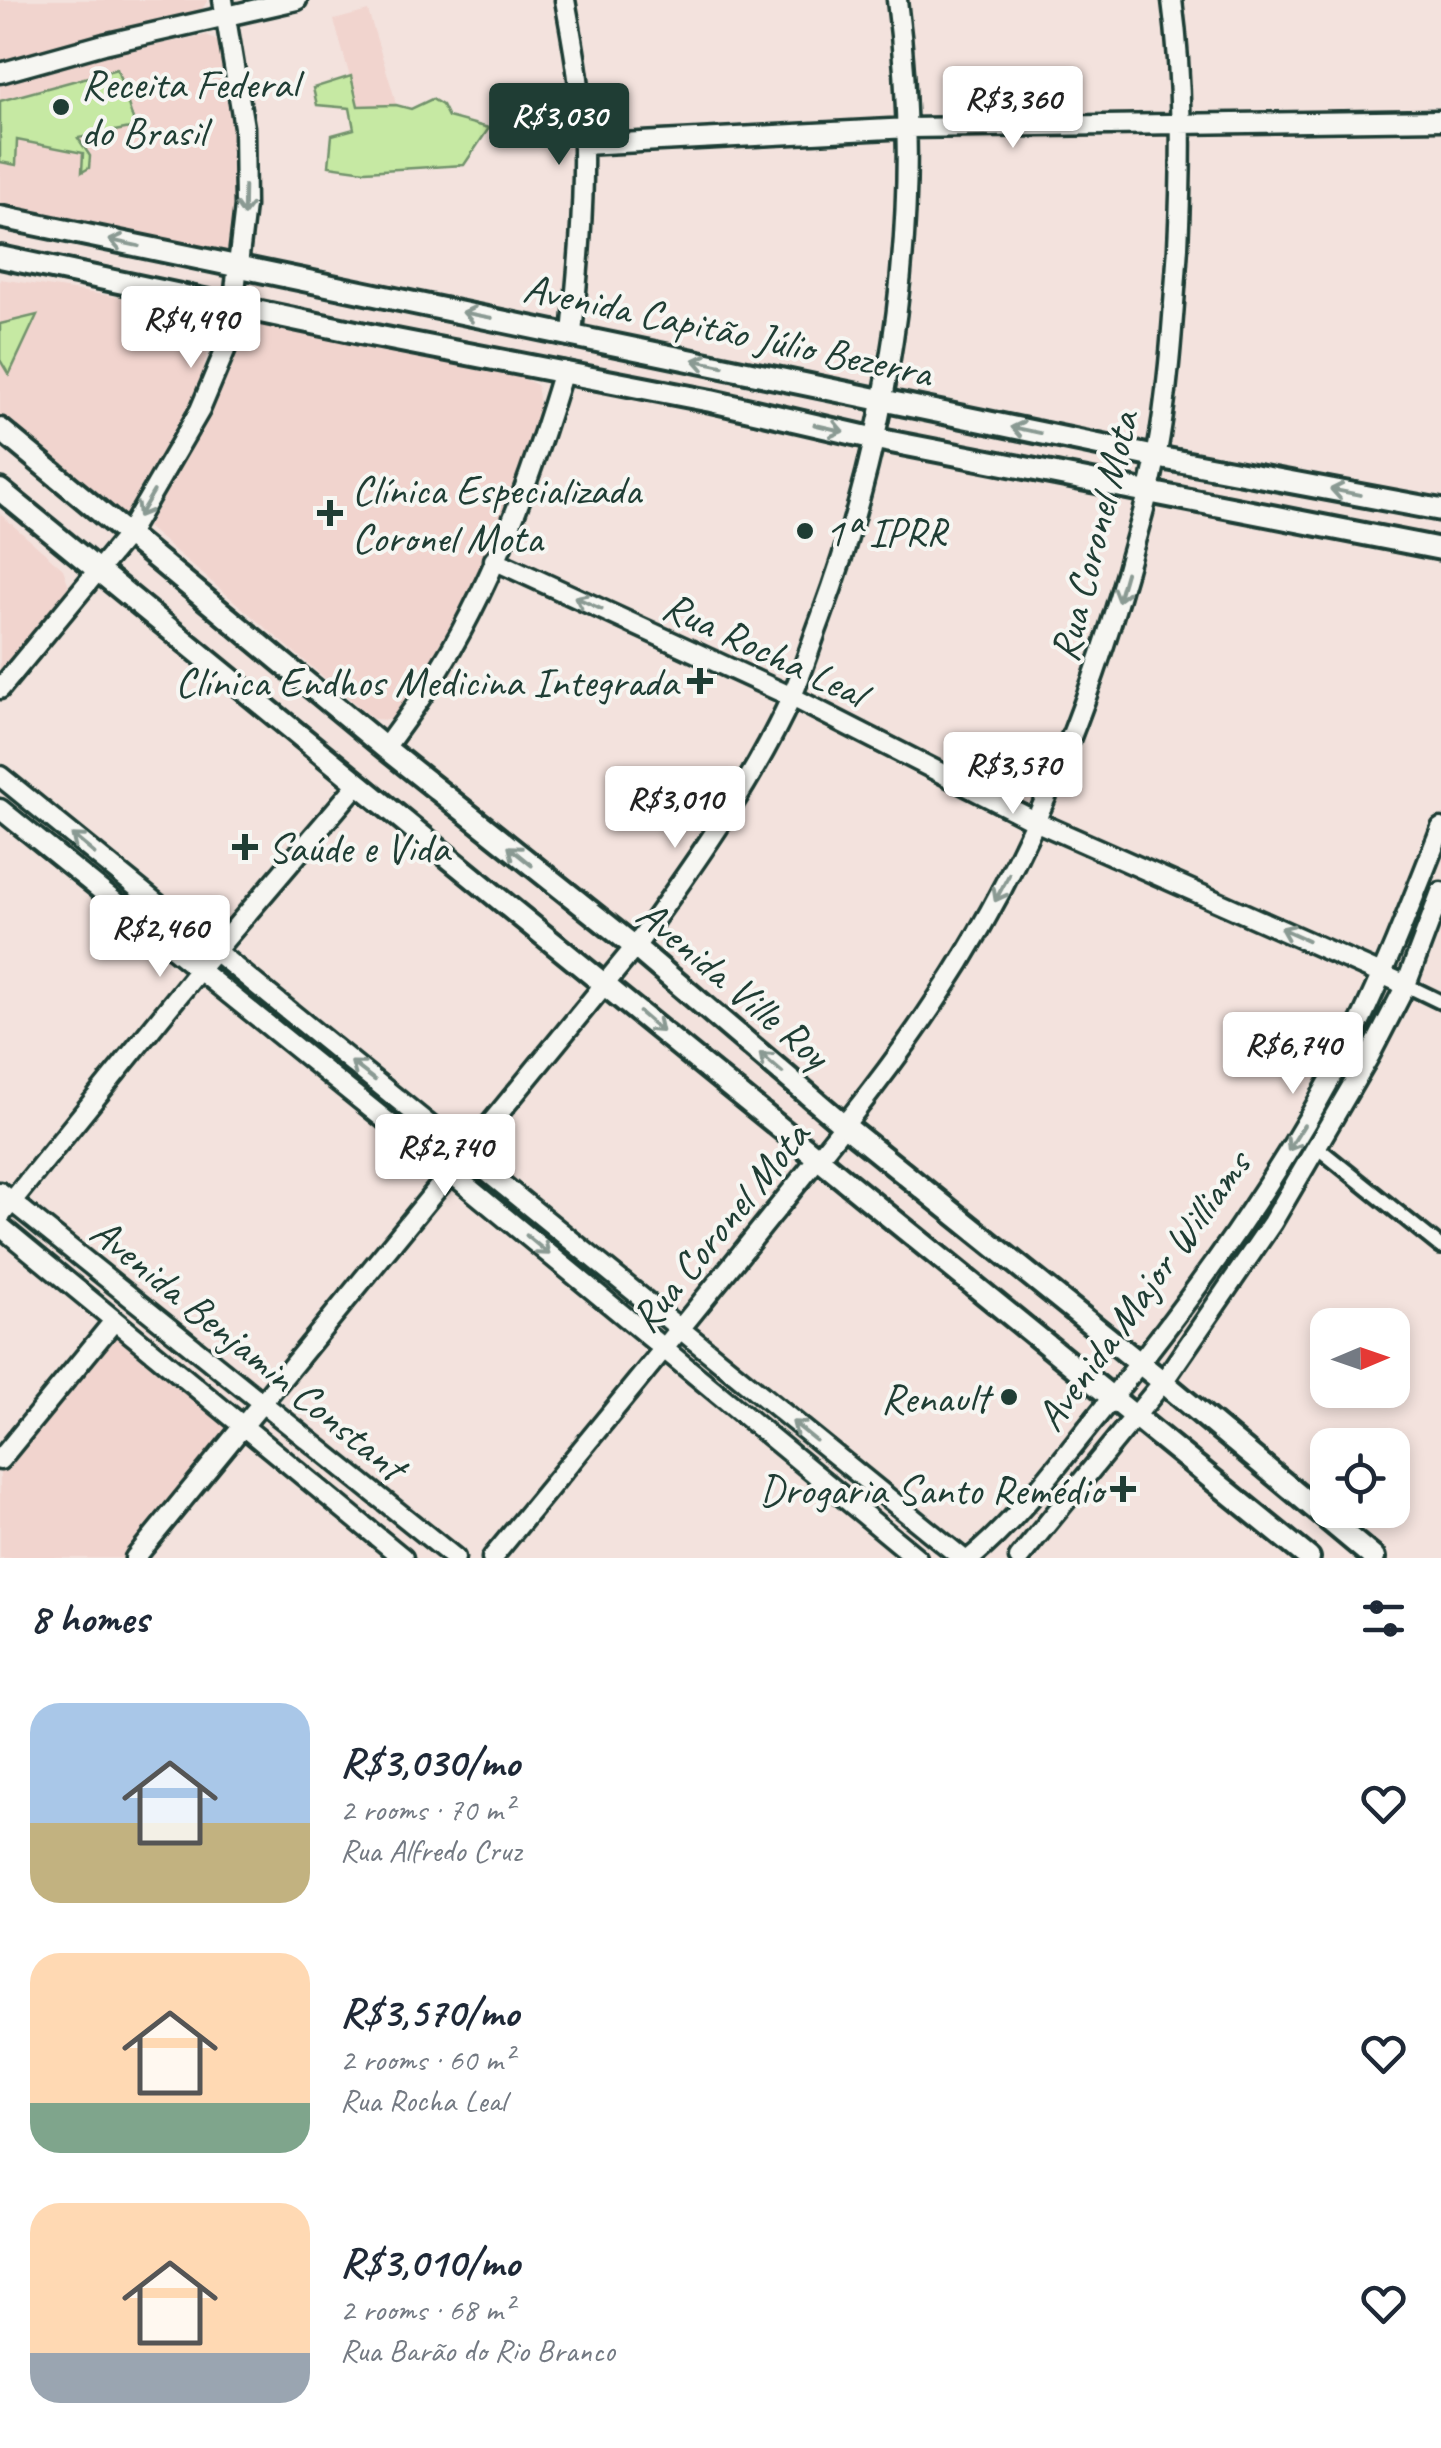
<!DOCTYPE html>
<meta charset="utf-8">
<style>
body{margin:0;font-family:Caveat,sans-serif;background:#f2f2f3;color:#1f2937;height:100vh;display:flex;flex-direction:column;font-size:38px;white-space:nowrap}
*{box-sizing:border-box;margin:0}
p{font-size:32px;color:#747a83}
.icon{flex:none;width:55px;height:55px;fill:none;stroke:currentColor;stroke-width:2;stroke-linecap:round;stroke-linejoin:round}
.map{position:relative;height:1558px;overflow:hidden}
.drawer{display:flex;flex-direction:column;background:#fff;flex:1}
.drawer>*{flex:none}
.needle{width:65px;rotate:88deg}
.fabs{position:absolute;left:1310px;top:1308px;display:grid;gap:20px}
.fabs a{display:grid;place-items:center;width:100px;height:100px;border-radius:20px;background:#fff;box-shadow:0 5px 15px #0003;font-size:50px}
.price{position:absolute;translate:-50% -85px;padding:0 22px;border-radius:10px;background:#fff;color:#222;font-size:32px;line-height:65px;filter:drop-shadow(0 2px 5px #0008)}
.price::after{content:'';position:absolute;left:50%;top:60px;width:30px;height:22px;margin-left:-15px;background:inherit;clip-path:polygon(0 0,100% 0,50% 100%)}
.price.selected{background:#1f3d34;color:#fff}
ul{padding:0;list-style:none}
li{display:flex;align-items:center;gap:30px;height:250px;padding:0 30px}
li span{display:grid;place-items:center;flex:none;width:280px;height:200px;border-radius:30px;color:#555}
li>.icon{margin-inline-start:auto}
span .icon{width:120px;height:120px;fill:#fffc;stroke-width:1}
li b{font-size:42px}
h2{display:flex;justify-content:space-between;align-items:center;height:120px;padding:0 30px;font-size:42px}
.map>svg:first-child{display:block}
.built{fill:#f1d4ce}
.green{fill:#c6e9a3;stroke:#72936c;stroke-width:2.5}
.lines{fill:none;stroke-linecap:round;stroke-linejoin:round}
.street-casing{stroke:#1f3d34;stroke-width:20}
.secondary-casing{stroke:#1f3d34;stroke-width:25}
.primary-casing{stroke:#1f3d34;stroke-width:28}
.street{stroke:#f6f6f2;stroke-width:12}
.secondary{stroke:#f6f6f2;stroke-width:18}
.primary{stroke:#f6f6f2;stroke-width:20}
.oneway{stroke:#8a9a93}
.poi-dot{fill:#1f3d34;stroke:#f6f6f2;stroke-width:4}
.labels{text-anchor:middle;stroke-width:8;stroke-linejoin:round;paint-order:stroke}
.poi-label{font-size:42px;fill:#1f3d34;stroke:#f6f6f2;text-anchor:start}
.street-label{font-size:42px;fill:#1f3d34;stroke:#f6f6f2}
</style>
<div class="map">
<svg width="1441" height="1558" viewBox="0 0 1441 1558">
<rect width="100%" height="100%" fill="#f3e2dd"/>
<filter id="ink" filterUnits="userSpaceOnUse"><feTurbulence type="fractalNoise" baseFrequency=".01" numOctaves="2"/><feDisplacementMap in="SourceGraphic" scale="20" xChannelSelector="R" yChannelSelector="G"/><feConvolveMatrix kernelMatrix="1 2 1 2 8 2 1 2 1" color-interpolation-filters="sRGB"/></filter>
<g filter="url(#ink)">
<path class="built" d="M0 0H208L197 16 0 69Z
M368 11 393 92 396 105 358 106 334 20Z
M207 35 221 43 229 100 233 145V255L0 208V83L93 57Z
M0 279 203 310 210 313 214 320 202 377 182 424 135 508 121 520 0 417Z
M260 325 514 374 537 385 541 411 519 480 486 557 425 677 394 720 373 719 147 527 189 449 237 343 247 331Z
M0 514 63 569 69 586 68 599 0 677Z
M111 1316 237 1425 126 1558H0V1450Z"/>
<path class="green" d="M117 69 134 123 130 128 78 138 90 156 89 168 82 172 83 153 17 140 16 165 0 162V101Z
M351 76 358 106 396 105 411 109 432 99 442 105 448 117 489 128 464 165 365 171 329 166 332 135 354 129 350 108 317 105 313 88Z
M37 315 9 375 0 360V324Z"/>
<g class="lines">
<g class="street-casing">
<path id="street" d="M1406 985 1441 1002
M1318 1148 1441 1247"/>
</g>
<g class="secondary-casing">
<path id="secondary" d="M565 0C574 48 583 98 583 147 584 210 578 272 572 334
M0 73 104 44 297 0
M583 145 909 128 1441 120
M494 560 792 697 1037 822 1406 985
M0 689 128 534 200 410 229 341 245 206 244 127 223 0
M385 748C400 727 416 706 430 684 491 590 531 478 563 371
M0 776 962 1558
M0 809 451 1173 917 1558
M0 1192 455 1558
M0 1216 199 970 356 786
M0 1226 403 1558
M0 1460 114 1321
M972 1557C1020 1517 1058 1464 1098 1415 1193 1298 1284 1173 1352 1038 1386 969 1413 899 1441 828
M135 1558 635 947C692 867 751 786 792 696 803 671 811 644 821 618 894 421 924 209 897 0
M492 1558C586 1444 680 1330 772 1215 829 1144 888 1074 938 997 1025 866 1084 721 1127 570 1137 533 1149 496 1156 458 1169 389 1173 318 1178 247 1182 165 1183 82 1172 0
M1019 1558 1163 1382 1272 1223 1370 1055 1406 985 1441 892"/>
</g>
<g class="primary-casing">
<path id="primary" d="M0 217 1156 457 1441 510
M0 257 370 335 711 401 876 439 1441 549
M0 429 385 748 635 947 845 1126 1163 1382 1374 1558
M0 490C434 849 873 1201 1309 1558"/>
</g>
<use href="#street" class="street"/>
<use href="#secondary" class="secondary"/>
<use href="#primary" class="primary"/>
</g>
<defs><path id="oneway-shaft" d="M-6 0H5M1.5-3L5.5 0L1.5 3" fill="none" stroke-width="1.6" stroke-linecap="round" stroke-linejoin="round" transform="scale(2.5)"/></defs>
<g class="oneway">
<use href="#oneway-shaft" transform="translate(244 201) rotate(91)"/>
<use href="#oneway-shaft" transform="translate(124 243) rotate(-168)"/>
<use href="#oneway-shaft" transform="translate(477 315) rotate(-169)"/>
<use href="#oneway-shaft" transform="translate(708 363) rotate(-168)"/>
<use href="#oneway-shaft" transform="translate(829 428) rotate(13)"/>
<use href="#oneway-shaft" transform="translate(1026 430) rotate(-168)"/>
<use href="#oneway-shaft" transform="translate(1345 492) rotate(-169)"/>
<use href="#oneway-shaft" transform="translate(146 504) rotate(121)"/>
<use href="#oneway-shaft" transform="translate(1122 587) rotate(106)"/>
<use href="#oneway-shaft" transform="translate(588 603) rotate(-155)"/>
<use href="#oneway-shaft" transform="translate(83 844) rotate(-140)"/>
<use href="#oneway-shaft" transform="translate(520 856) rotate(-141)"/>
<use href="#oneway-shaft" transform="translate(1002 888) rotate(118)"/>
<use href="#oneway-shaft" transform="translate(1294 934) rotate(-156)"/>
<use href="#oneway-shaft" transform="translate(651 1022) rotate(41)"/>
<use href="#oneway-shaft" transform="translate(771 1063) rotate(-139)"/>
<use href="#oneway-shaft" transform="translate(363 1071) rotate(-142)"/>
<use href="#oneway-shaft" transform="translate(1296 1138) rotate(122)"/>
<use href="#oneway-shaft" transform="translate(538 1245) rotate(40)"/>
<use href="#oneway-shaft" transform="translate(804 1431) rotate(-141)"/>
</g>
</g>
<g class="poi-dot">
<circle cx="61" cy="107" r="10"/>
<path d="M325 498h10v10h10v10h-10v10h-10v-10h-10v-10h10z"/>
<circle cx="805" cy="531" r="10"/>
<path d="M695 666h10v10h10v10h-10v10h-10v-10h-10v-10h10z"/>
<path d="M240 832h10v10h10v10h-10v10h-10v-10h-10v-10h10z"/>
<circle cx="1009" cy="1397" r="10"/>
<path d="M1118 1474h10v10h10v10h-10v10h-10v-10h-10v-10h10z"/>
</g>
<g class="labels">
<g class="poi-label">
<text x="81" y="98">Receita Federal<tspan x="81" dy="48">do Brasil</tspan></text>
<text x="352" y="504">Clínica Especializada<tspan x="352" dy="48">Coronel Mota</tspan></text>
<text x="825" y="546">1ª IPRR</text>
<text x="678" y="696" text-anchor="end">Clínica Endhos Medicina Integrada</text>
<text x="268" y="862">Saúde e Vida</text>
<text x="989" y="1412" text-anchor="end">Renault</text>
<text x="1103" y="1504" text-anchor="end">Drogaria Santo Remédio</text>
</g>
<g class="street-label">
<text transform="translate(728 329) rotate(12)" y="15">Avenida Capitão Júlio Bezerra</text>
<text transform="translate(1093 536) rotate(-76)" y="15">Rua Coronel Mota</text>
<text transform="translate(765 648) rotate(25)" y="15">Rua Rocha Leal</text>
<text transform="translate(734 983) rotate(40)" y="15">Avenida Ville Roy</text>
<text transform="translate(719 1226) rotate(-51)" y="15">Rua Coronel Mota</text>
<text transform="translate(1142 1290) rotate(-54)" y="15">Avenida Major Williams</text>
<text transform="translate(249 1348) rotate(39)" y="15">Avenida Benjamin Constant</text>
</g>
</g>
</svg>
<div class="fabs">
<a><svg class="needle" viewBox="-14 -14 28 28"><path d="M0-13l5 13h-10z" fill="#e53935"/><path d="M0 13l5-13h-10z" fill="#747a83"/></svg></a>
<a><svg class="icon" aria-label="locate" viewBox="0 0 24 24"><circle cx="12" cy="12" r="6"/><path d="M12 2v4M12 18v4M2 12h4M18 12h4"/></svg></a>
</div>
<b class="price" style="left:1013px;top:151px">R$3,360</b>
<b class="price selected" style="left:559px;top:168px">R$3,030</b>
<b class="price" style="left:191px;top:371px">R$4,490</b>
<b class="price" style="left:1013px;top:817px">R$3,570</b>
<b class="price" style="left:675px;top:851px">R$3,010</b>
<b class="price" style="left:160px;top:980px">R$2,460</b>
<b class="price" style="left:1293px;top:1097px">R$6,740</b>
<b class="price" style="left:445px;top:1199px">R$2,740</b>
</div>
<section class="drawer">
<h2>8 homes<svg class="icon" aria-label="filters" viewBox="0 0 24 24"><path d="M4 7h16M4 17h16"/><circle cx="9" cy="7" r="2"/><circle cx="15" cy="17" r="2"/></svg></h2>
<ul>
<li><span style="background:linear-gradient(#a9c7e8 60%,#c2b280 0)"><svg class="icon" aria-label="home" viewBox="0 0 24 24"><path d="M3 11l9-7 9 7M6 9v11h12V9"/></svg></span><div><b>R$3,030/mo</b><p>2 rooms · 70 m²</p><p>Rua Alfredo Cruz</p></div><svg class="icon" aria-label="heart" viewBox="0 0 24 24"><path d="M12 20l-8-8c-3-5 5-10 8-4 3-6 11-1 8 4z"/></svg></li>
<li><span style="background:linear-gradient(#ffd9b3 75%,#7fa58c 0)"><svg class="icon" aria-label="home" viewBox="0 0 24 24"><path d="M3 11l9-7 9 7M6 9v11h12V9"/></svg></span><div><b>R$3,570/mo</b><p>2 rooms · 60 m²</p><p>Rua Rocha Leal</p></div><svg class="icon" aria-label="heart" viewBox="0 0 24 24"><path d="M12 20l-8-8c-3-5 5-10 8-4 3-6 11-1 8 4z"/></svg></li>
<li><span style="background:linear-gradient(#ffd9b3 75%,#9aa5b1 0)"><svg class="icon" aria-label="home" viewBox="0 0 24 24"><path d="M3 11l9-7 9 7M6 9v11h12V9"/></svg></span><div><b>R$3,010/mo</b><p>2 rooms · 68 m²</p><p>Rua Barão do Rio Branco</p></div><svg class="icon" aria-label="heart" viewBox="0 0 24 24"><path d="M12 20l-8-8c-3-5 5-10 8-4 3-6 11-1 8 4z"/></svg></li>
</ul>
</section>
